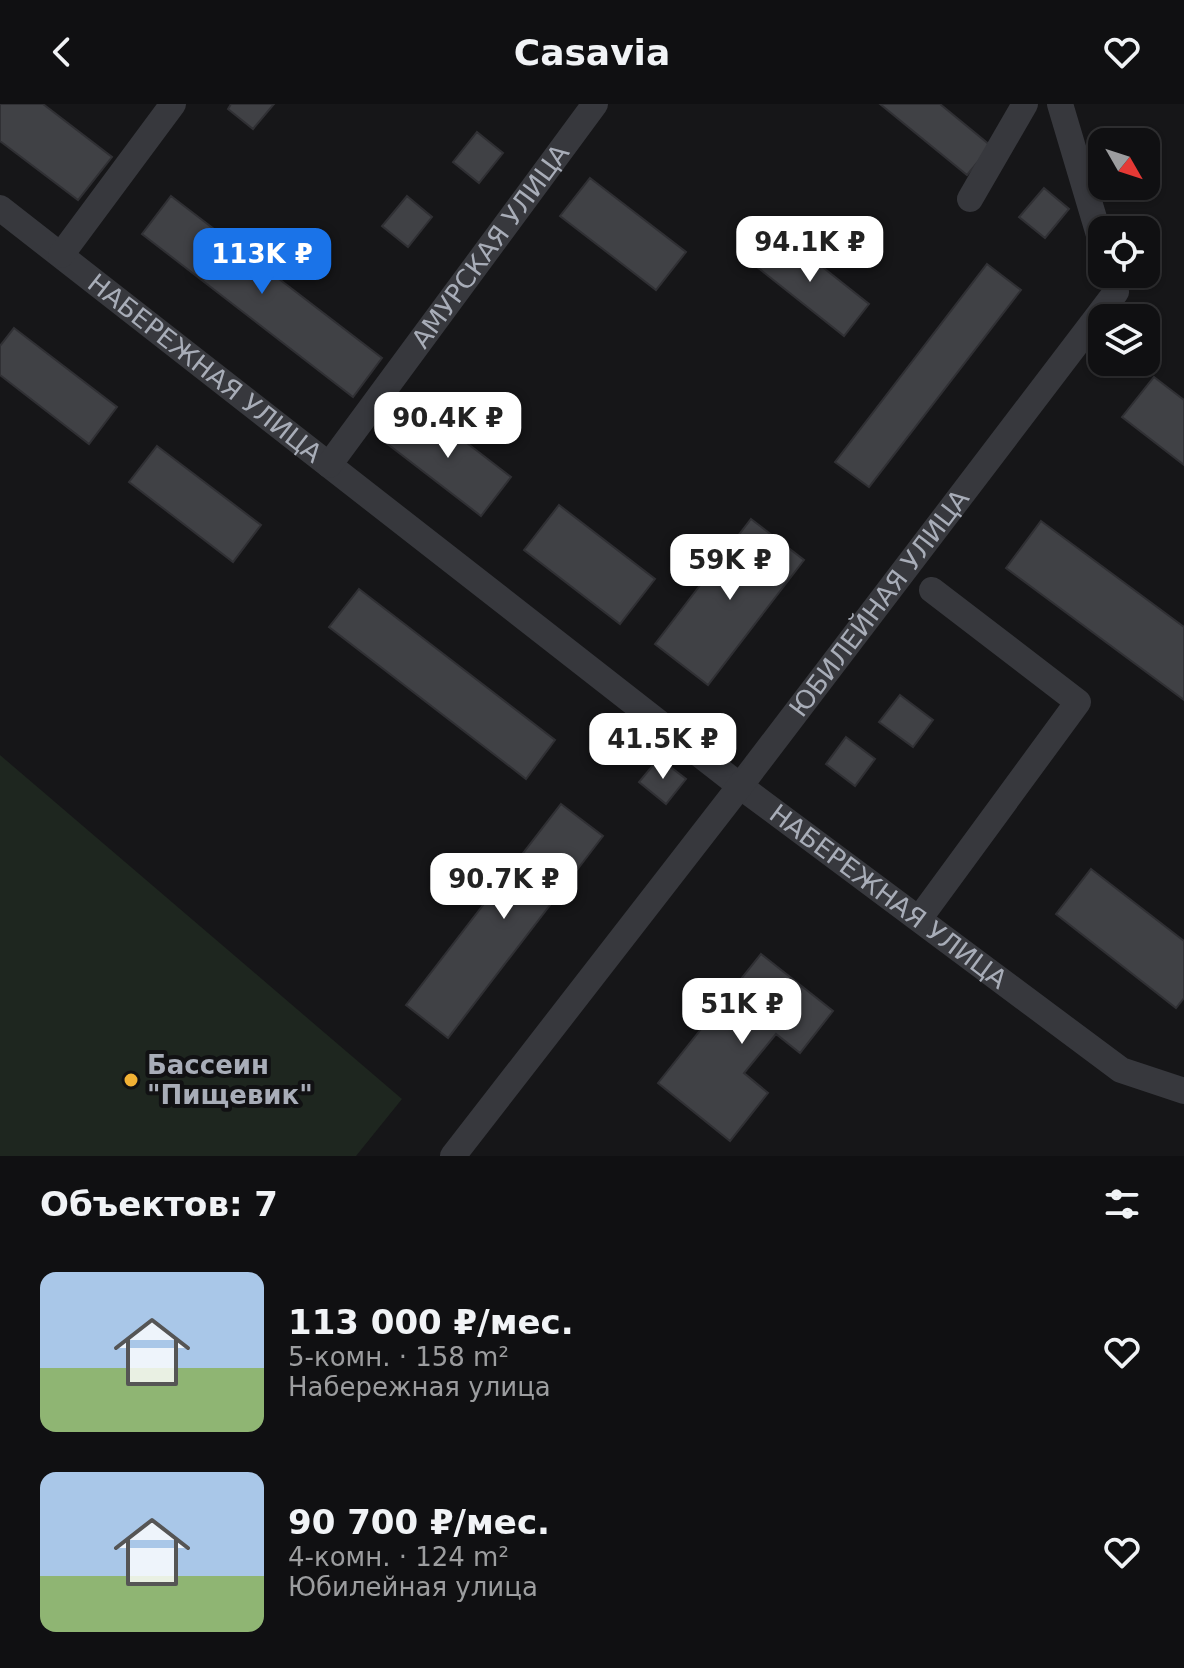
<!DOCTYPE html>
<html lang="ru">
<meta charset="utf-8">
<style>
body{margin:0;font-family:"DejaVu Sans",sans-serif;background:#19191b;color:#f1f3f6;height:100vh;display:flex;flex-direction:column;font-size:30px;white-space:nowrap}
*{box-sizing:border-box;margin:0}
p{font-size:26px;color:#9c9d9f}
.icon{flex:none;width:44px;height:44px;fill:none;stroke:currentColor;stroke-width:2;stroke-linecap:round;stroke-linejoin:round}
.map{position:relative;height:1052px;overflow:hidden}
.details{display:flex;flex-direction:column;background:#101012;flex:1}
.details>*{flex:none}
.needle{width:52px;rotate:129deg}
.fabs{position:absolute;left:1088px;top:24px;display:grid;gap:16px}
.fabs a{display:grid;place-items:center;width:72px;height:72px;border-radius:16px;background:#101012;box-shadow:0 2px 6px #0004,0 0 0 2px #303032;font-size:40px}
.price{position:absolute;translate:-50% -68px;padding:0 18px;border-radius:16px;background:#fff;color:#222;font-size:26px;line-height:52px;filter:drop-shadow(0 2px 4px #0008)}
.price::after{content:'';position:absolute;left:50%;top:48px;width:24px;height:18px;margin-left:-12px;background:inherit;clip-path:polygon(0 0,100% 0,50% 100%)}
.price.selected{background:#1a73e8;color:#fff}
ul{padding:0;list-style:none}
li{display:flex;align-items:center;gap:24px;height:200px;padding:0 40px}
li span{display:grid;place-items:center;flex:none;width:224px;height:160px;border-radius:16px;color:#555}
li>.icon{margin-inline-start:auto}
span .icon{width:96px;height:96px;fill:#fffc;stroke-width:1}
li b{font-size:34px}
h2{display:flex;justify-content:space-between;align-items:center;height:96px;padding:0 40px;font-size:34px}
header{display:flex;justify-content:space-between;align-items:center;height:104px;padding:0 40px;background:#101012;font-size:36px;font-weight:700}
.map>svg:first-child{display:block}
.green{fill:#1e261f}
.building{fill:#404145;stroke:#303034;stroke-width:2}
.lines{fill:none;stroke-linecap:round;stroke-linejoin:round}
.minor{stroke:#37383d;stroke-width:26}
.poi-dot{fill:#f2b134;stroke:#111113;stroke-width:3}
.labels{text-anchor:middle;stroke-width:8;stroke-linejoin:round;paint-order:stroke}
.street-label{font-size:26px;fill:#a8adb8;stroke:#111113}
.poi-label{font-size:26px;font-weight:bold;fill:#a8adb8;stroke:#111113;text-anchor:start}
</style>
<header><svg class="icon" aria-label="back" viewBox="0 0 24 24"><path d="M15 5l-7 7 7 7"/></svg>Casavia<svg class="icon" aria-label="heart" viewBox="0 0 24 24"><path d="M12 20l-8-8c-3-5 5-10 8-4 3-6 11-1 8 4z"/></svg></header>
<div class="map">
<svg width="1184" height="1052" viewBox="0 0 1184 1052">
<rect width="100%" height="100%" fill="#161618"/>
<path class="green" d="M0 651 402 995 356 1052H0Z"/>
<path class="building" d="M0 0H43L112 53 78 96 0 37Z
M231 0H274L253 25 228 5Z
M880 0H940L991 42 967 71Z
M477 28 503 49 479 79 453 58Z
M590 74 686 148 656 186 560 112Z
M1044 84 1069 105 1045 134 1019 113Z
M171 92 382 254 353 293 142 130Z
M407 92 432 113 408 143 382 122Z
M777 127 869 200 844 232 752 159Z
M987 160 1021 186 869 383 835 358Z
M14 224 117 303 89 340 0 271V242Z
M1154 273 1184 296V361L1122 313Z
M415 299 511 373 481 412 385 338Z
M157 342 261 421 233 458 129 378Z
M559 401 655 475 620 520 524 446Z
M751 415 804 456 708 581 655 540Z
M1041 417 1184 523V596L1006 464Z
M359 485 555 636 526 675 329 523Z
M900 591 933 616 913 643 879 618Z
M846 633 875 655 855 682 826 660Z
M659 654 686 675 666 700 639 678Z
M561 700 603 732 448 934 406 901Z
M1091 765 1184 837V894L1176 904 1056 810Z
M761 850 833 907 800 949 776 930 744 969 768 989 730 1037 658 979Z"/>
<g class="lines">
<g class="minor">
<path d="M1060 0 1102 141"/>
<path d="M970 95 1025 0"/>
<path id="s1" d="M0 104 740 682 1121 966 1184 987"/>
<path d="M61 151 173 0"/>
<path id="s2" d="M329 361 595 0"/>
<path d="M919 815 1078 598 932 486"/>
<path id="s3" d="M453 1052 740 682 1116 188 1111 170"/>
</g>
</g>
<circle class="poi-dot" cx="131" cy="976" r="8"/>
<g class="labels">
<g class="street-label">
<text dy="9" stroke="none"><textPath href="#s2" startOffset="272">АМУРСКАЯ УЛИЦА</textPath></text>
<text dy="9" stroke="none"><textPath href="#s1" startOffset="260">НАБЕРЕЖНАЯ УЛИЦА</textPath></text>
<text dy="9" stroke="none"><textPath href="#s3" startOffset="698">ЮБИЛЕЙНАЯ УЛИЦА</textPath></text>
<text dy="9" stroke="none"><textPath href="#s1" startOffset="1124">НАБЕРЕЖНАЯ УЛИЦА</textPath></text>
</g>
<g class="poi-label">
<text x="147" y="970">Бассеин<tspan x="147" dy="30">"Пищевик"</tspan></text>
</g>
</g>
</svg>
<div class="fabs">
<a><svg class="needle" viewBox="-14 -14 28 28"><path d="M0-13l5 13h-10z" fill="#e53935"/><path d="M0 13l5-13h-10z" fill="#9c9d9f"/></svg></a>
<a><svg class="icon" aria-label="locate" viewBox="0 0 24 24"><circle cx="12" cy="12" r="6"/><path d="M12 2v4M12 18v4M2 12h4M18 12h4"/></svg></a>
<a><svg class="icon" aria-label="layers" viewBox="0 0 24 24"><path d="M12 4l9 5-9 5-9-5zM3 14l9 5 9-5"/></svg></a>
</div>
<b class="price" style="left:810px;top:180px">94.1K ₽</b>
<b class="price selected" style="left:262px;top:192px">113K ₽</b>
<b class="price" style="left:448px;top:356px">90.4K ₽</b>
<b class="price" style="left:730px;top:498px">59K ₽</b>
<b class="price" style="left:663px;top:677px">41.5K ₽</b>
<b class="price" style="left:504px;top:817px">90.7K ₽</b>
<b class="price" style="left:742px;top:942px">51K ₽</b>
</div>
<section class="details">
<h2>Объектов: 7<svg class="icon" aria-label="filters" viewBox="0 0 24 24"><path d="M4 7h16M4 17h16"/><circle cx="9" cy="7" r="2"/><circle cx="15" cy="17" r="2"/></svg></h2>
<ul>
<li><span style="background:linear-gradient(#a9c7e8 60%,#8fb573 0)"><svg class="icon" aria-label="home" viewBox="0 0 24 24"><path d="M3 11l9-7 9 7M6 9v11h12V9"/></svg></span><div><b>113 000 ₽/мес.</b><p>5-комн. · 158 m²</p><p>Набережная улица</p></div><svg class="icon" aria-label="heart" viewBox="0 0 24 24"><path d="M12 20l-8-8c-3-5 5-10 8-4 3-6 11-1 8 4z"/></svg></li>
<li><span style="background:linear-gradient(#a9c7e8 65%,#8fb573 0)"><svg class="icon" aria-label="home" viewBox="0 0 24 24"><path d="M3 11l9-7 9 7M6 9v11h12V9"/></svg></span><div><b>90 700 ₽/мес.</b><p>4-комн. · 124 m²</p><p>Юбилейная улица</p></div><svg class="icon" aria-label="heart" viewBox="0 0 24 24"><path d="M12 20l-8-8c-3-5 5-10 8-4 3-6 11-1 8 4z"/></svg></li>
</ul>
</section>
